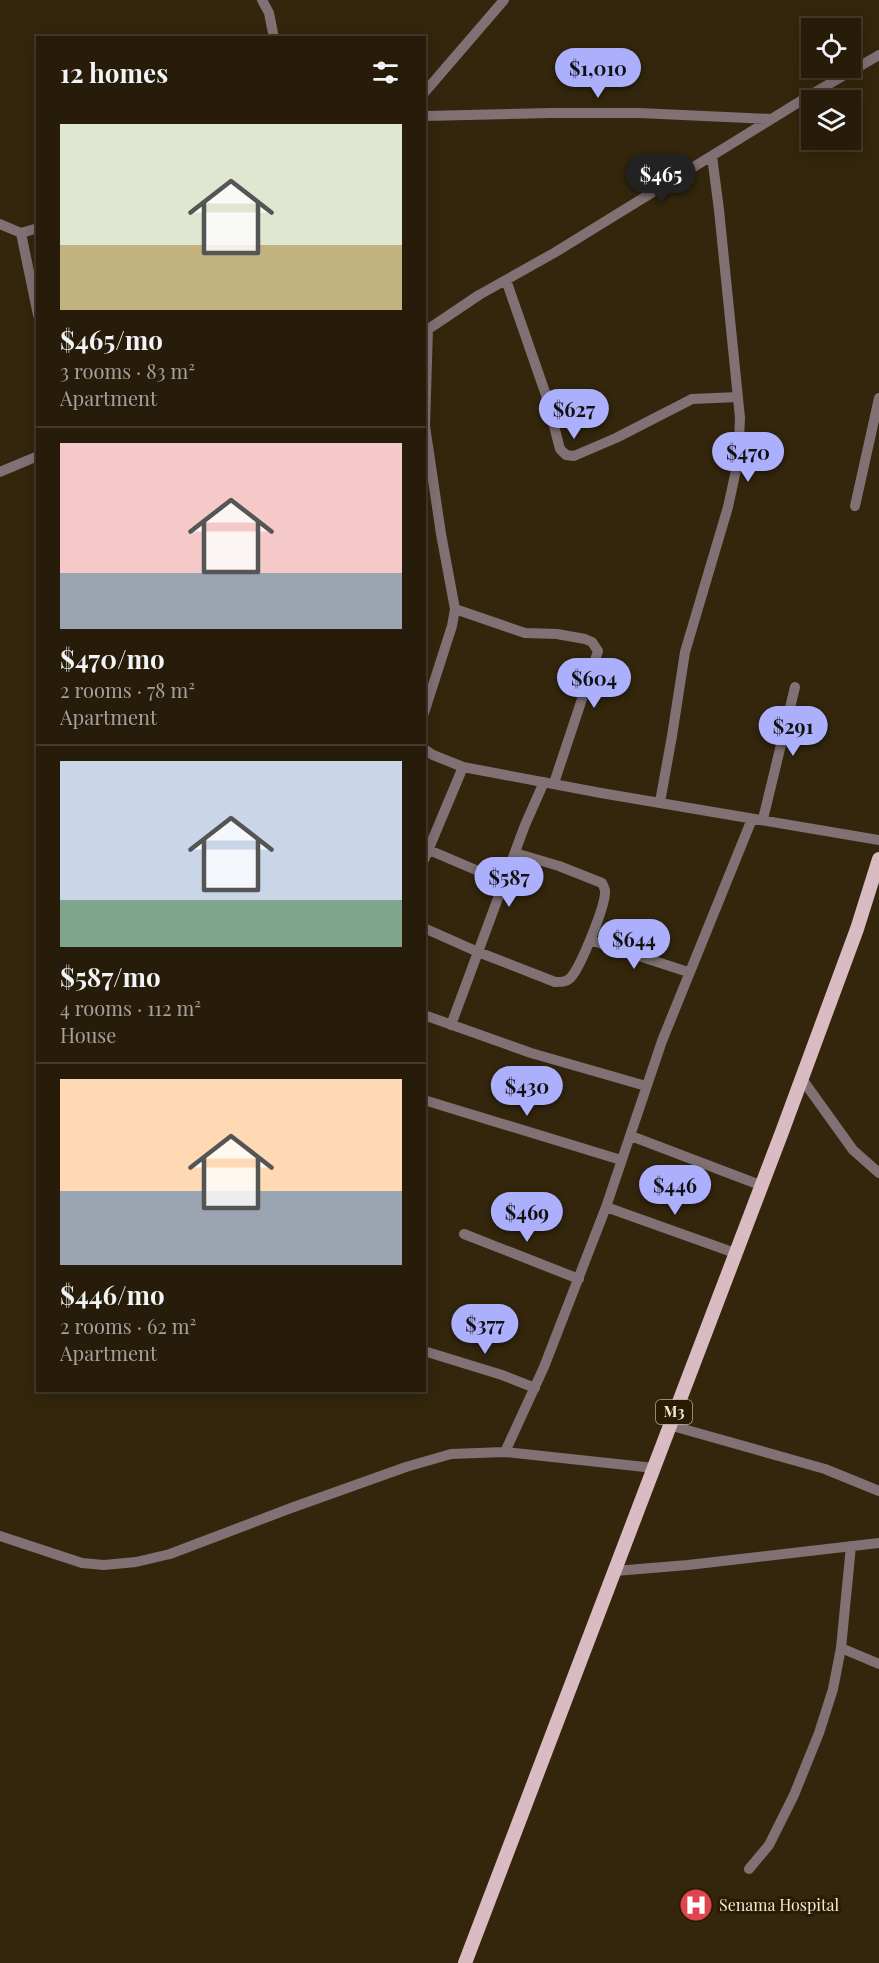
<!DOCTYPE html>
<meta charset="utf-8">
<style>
body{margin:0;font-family:"Playfair Display",serif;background:#322917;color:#f1f3f6;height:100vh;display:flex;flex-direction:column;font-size:22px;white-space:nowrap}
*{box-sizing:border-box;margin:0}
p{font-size:20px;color:#a4a19c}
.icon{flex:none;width:33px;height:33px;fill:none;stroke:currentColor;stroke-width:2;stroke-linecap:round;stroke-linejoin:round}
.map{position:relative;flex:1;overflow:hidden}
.panel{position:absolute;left:36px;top:36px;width:390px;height:1356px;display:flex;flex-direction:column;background:#261c09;border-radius:0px;box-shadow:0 3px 15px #0003,0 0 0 2px #423a2a}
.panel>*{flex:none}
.tools{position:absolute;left:801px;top:18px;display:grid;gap:12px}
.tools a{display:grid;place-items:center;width:60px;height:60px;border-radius:0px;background:#261c09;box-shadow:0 3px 15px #0003,0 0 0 2px #423a2a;font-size:30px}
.price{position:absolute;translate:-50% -51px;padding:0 14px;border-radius:21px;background:#acaffb;color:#111;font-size:20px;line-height:39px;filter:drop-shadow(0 2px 3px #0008)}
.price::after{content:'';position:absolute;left:50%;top:36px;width:18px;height:14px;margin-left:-9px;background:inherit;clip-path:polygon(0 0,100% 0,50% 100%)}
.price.selected{background:#222;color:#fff}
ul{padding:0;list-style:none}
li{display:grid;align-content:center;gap:12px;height:318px;padding:0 24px}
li+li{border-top:2px solid #423a2a}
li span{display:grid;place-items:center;height:186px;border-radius:0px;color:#555}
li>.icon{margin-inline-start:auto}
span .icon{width:108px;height:108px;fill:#fffc;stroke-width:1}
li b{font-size:26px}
h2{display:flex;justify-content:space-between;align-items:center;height:72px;padding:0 24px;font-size:26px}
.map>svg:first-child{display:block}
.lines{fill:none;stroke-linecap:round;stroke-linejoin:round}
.minor{stroke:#817175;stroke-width:10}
.major{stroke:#dabbc2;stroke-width:14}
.labels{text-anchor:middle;stroke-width:6;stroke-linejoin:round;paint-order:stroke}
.shield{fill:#291c03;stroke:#b4ab99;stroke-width:1.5}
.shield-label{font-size:15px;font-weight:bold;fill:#f0e8d9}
.poi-label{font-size:16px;fill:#f0e8d9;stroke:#291c03;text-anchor:start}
</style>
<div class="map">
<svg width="879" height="1963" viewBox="0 0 879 1963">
<rect width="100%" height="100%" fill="#33260c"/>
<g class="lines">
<path class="minor" d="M262 0 269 13 274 38
M424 93 504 0
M424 116 551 113H639L771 119
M0 224 21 233 38 315
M21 233 38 228
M506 280 546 395 560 449 566 455 574 456 616 438 692 399 738 397
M424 332 479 295 554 253 812 94 879 55
M0 472 38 456
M855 506 879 398
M455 609 525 633 557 634 585 639 592 642 598 651 554 783
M424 713 452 626 455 609 441 534 425 426 428 329
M424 749 433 755 463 767 601 793 879 840
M660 802 672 736 685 652 728 507 738 461 740 418 719 210 712 156
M763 819 795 687
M429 850 504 882
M424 860 463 767
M424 928 478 952 555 982C562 982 568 982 572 976 581 965 606 905 605 891 605 889 603 885 602 883L559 866 515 853
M590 940 688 972
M424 1015 531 1053 646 1086
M451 1025 525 825 544 782
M802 1079 853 1150 879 1173
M424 1100 621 1160
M631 1136 760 1185
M606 1207 735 1253
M464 1234 579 1279
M424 1351 502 1375 535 1388
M669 1425 825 1469 879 1491
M505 1452 544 1367 606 1207 662 1041 752 819
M0 1536 82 1563 104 1565 136 1562 170 1554 291 1508 406 1467 451 1454 505 1452 654 1468
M615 1571 688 1565 879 1543
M841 1648 879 1664
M749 1869 769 1845 794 1795 819 1733 833 1689 841 1648 851 1546"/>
<path class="major" d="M465 1963 782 1132 857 929 879 859"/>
</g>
<defs>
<g id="hospital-disc" transform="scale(1.725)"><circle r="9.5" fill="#e0444e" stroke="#291c03"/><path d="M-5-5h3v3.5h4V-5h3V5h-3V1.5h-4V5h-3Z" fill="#fff"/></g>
</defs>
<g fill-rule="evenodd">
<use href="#hospital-disc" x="696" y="1905"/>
</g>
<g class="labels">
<rect class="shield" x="656" y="1400" width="36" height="24" rx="4.5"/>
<g class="shield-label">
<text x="674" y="1417">M3</text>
</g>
<g class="poi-label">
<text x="719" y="1911">Senama Hospital</text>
</g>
</g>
</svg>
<div class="tools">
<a><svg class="icon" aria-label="locate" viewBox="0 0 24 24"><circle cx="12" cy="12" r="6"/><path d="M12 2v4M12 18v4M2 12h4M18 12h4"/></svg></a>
<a><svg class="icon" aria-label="layers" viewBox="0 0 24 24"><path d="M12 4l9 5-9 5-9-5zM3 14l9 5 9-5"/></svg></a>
</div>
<b class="price" style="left:598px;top:99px">$1,010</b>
<b class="price selected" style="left:661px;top:205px">$465</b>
<b class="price" style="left:574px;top:440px">$627</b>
<b class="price" style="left:748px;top:483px">$470</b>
<b class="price" style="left:594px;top:709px">$604</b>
<b class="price" style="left:793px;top:757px">$291</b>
<b class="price" style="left:509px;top:908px">$587</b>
<b class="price" style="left:634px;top:970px">$644</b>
<b class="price" style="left:527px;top:1117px">$430</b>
<b class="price" style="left:675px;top:1216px">$446</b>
<b class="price" style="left:527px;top:1243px">$469</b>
<b class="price" style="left:485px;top:1355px">$377</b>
<section class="panel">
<h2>12 homes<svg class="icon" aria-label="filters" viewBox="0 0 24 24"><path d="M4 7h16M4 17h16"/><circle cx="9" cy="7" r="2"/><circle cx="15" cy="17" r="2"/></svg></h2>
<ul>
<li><span style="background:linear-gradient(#dfe7d0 65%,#c2b280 0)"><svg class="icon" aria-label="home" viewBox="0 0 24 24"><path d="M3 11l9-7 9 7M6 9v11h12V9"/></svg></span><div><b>$465/mo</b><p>3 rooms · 83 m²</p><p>Apartment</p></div></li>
<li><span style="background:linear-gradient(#f6c9c9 70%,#9aa5b1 0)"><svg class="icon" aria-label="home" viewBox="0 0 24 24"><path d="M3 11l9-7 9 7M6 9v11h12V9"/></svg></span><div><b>$470/mo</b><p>2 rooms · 78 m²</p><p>Apartment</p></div></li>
<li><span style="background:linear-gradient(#c9d6e8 75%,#7fa58c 0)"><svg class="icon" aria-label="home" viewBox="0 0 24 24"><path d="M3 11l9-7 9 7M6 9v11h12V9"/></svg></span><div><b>$587/mo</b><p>4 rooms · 112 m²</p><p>House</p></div></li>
<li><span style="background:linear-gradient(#ffd9b3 60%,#9aa5b1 0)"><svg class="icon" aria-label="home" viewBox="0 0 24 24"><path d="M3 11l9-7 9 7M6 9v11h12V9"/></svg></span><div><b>$446/mo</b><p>2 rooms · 62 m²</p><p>Apartment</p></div></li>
</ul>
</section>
</div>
